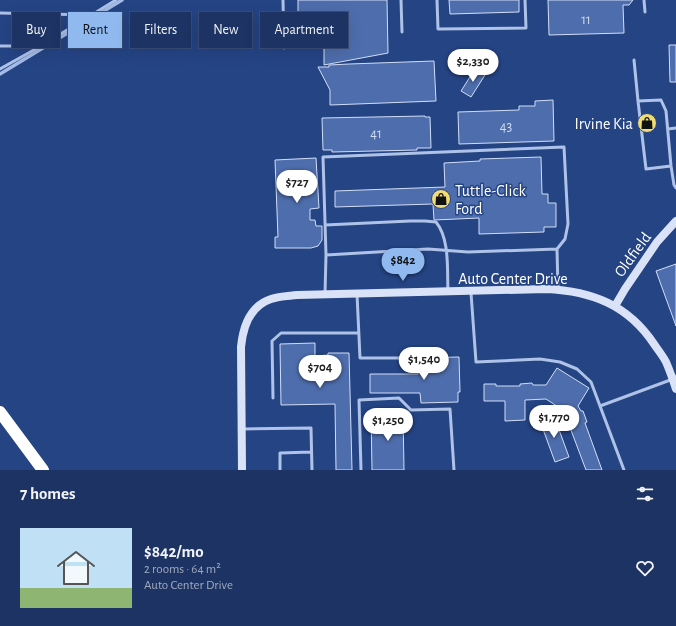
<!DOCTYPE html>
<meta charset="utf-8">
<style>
body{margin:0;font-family:"Alegreya Sans",sans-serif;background:#293f6c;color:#f1f3f6;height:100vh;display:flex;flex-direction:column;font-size:15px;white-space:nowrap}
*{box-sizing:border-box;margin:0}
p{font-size:13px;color:#a0aabe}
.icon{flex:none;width:22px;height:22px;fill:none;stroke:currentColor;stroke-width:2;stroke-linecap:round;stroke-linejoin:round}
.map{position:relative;height:470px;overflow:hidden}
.sheet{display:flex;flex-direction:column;background:#1c3363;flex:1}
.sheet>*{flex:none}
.guide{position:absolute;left:12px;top:12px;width:400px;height:36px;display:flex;gap:8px}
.price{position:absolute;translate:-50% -34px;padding:0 9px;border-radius:14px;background:#fff;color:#222;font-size:13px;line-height:26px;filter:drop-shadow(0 1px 2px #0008)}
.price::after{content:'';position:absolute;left:50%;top:24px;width:12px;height:9px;margin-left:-6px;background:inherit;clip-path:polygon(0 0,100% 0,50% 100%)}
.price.current{background:#90b9f0;color:#111}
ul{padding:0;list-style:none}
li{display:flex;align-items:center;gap:12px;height:100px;padding:0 20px}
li+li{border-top:1px solid #3a4e78}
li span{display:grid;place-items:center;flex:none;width:112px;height:80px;border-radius:0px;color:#555}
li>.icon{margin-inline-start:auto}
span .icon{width:48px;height:48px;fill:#fffc;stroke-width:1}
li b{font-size:17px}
h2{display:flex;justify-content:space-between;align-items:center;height:48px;padding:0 20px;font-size:17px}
.tag{padding:0 14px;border-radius:0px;background:#1c3363;box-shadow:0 4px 16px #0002,0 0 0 1px #3a4e78;font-size:14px;line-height:36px}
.tag.current{background:#90b9f0;color:#111}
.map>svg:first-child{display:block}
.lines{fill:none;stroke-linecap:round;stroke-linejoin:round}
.stream{stroke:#a3bbe8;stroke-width:3.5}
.building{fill:#4e6dac;stroke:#d2def6}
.lane{stroke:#afc2e8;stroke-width:3}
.secondary{stroke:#d9e2f7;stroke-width:8}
.highway{stroke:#fff;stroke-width:12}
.labels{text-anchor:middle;stroke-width:3;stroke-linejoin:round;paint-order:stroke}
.number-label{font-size:14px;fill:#d3daea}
.poi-label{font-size:16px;fill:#fff;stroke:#254484;text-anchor:end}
.street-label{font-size:16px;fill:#fff;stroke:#254484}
</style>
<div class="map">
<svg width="676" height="470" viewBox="0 0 676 470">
<rect width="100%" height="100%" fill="#254484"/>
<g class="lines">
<path class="stream" d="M0 74 122 0"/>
</g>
<path class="building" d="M298 0H387L388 53 324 65V42H317V37H311V31H305V25H298Z
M449 0H519V12L450 14Z
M548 0H633L629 5H623L624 33 549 35Z
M669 45H676V82H670Z
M434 61 436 101 330 105V90L318 67H329V65L349 64Z
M475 69 485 75 471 97 461 91Z
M553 100 554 141 459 144 458 112 519 110V106H535V101Z
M425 116V117H430L431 148H417V150L332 152V150H323L322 118Z
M541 157 542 194H548V203H556V227H544V232L479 234V218L434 220 433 204 335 207V191L445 187 444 163 480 161V159Z
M316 158 319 208 310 209V220H315L316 226H322V240L318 246 311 248H275V237H278L275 160Z
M676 264V326L656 271Z
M315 343V356L328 355V353H349L352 470H336L335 404 281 405 280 344Z
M459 357 460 392H458V402L421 403 420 393H370V374H418L417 358Z
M557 368 589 388 578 406 581 411H583L587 422 585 423 602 470H586L566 417 569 416 568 411 566 412 546 399 525 400V420L505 421V401H484V384H496V386H520V384L532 383 533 385H546Z
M371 413H403L404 470H372Z
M554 416 569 457 555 462 540 421Z"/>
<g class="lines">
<path class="lane" d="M283 0 284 48
M401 0 402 32
M437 0 438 29 526 28 525 0
M644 0 645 12
M0 13 92 15
M0 46H40
M634 60 638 101 646 169 671 166
M0 69 41 46 116 0
M638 101 661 100 666 111 671 166 674 185 676 188
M668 129 676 128
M325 225 410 221H425L436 222C450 239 447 270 448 291
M326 255 323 157 564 147 568 224 565 239 557 249
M471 293 476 362 540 359 560 362 577 369 591 382 624 470
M325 294 326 255 428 249 468 252 557 249 558 289
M357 294 360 358H406
M273 398 272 341 281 333H359
M600 406 673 379 676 376
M242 429 311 428 312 470
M280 470V453L311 452
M361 470 359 400 399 398 411 410 450 409 454 470"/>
<path class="secondary" d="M615 306 625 289 657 242 676 221
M242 470 241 347C243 326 250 306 271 299 279 296 289 296 297 295L546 289C592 291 628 305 654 344 658 350 663 356 666 362 670 371 673 380 676 389"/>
<path class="highway" d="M0 412 43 470"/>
</g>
<defs>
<g id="shop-disc" transform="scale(1)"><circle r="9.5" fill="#f1db73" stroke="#254484"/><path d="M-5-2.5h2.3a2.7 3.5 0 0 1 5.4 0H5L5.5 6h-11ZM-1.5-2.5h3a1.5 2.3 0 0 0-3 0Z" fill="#111"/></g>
</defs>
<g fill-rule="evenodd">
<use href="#shop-disc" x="647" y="123"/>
<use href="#shop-disc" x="441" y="199"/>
</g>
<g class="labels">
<g class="number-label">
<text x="586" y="24">11</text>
<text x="506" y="131">43</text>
<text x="376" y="138">41</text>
</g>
<g class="poi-label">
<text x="633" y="129">Irvine Kia</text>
<text x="455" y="196" text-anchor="start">Tuttle-Click<tspan x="455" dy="18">Ford</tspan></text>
</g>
<g class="street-label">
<text transform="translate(632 254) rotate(-54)" y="6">Oldfield</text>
<text x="513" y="284">Auto Center Drive</text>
</g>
</g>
</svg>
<b class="price" style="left:473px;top:83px">$2,330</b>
<b class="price" style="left:297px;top:204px">$727</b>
<b class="price current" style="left:403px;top:282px">$842</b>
<b class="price" style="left:424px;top:381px">$1,540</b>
<b class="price" style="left:320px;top:389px">$704</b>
<b class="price" style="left:554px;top:439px">$1,770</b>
<b class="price" style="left:388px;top:442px">$1,250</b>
<div class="guide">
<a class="tag">Buy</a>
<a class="tag current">Rent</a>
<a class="tag">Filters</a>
<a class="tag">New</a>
<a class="tag">Apartment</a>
</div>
</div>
<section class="sheet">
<h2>7 homes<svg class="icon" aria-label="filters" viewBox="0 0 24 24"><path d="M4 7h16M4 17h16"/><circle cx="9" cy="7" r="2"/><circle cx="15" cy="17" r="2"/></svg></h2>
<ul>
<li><span style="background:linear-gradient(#bfe0f5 75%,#8fb573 0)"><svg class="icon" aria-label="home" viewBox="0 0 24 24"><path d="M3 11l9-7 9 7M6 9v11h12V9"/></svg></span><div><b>$842/mo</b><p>2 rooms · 64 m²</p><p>Auto Center Drive</p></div><svg class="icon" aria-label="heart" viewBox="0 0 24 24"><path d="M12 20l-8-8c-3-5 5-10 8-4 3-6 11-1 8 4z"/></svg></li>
</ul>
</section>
